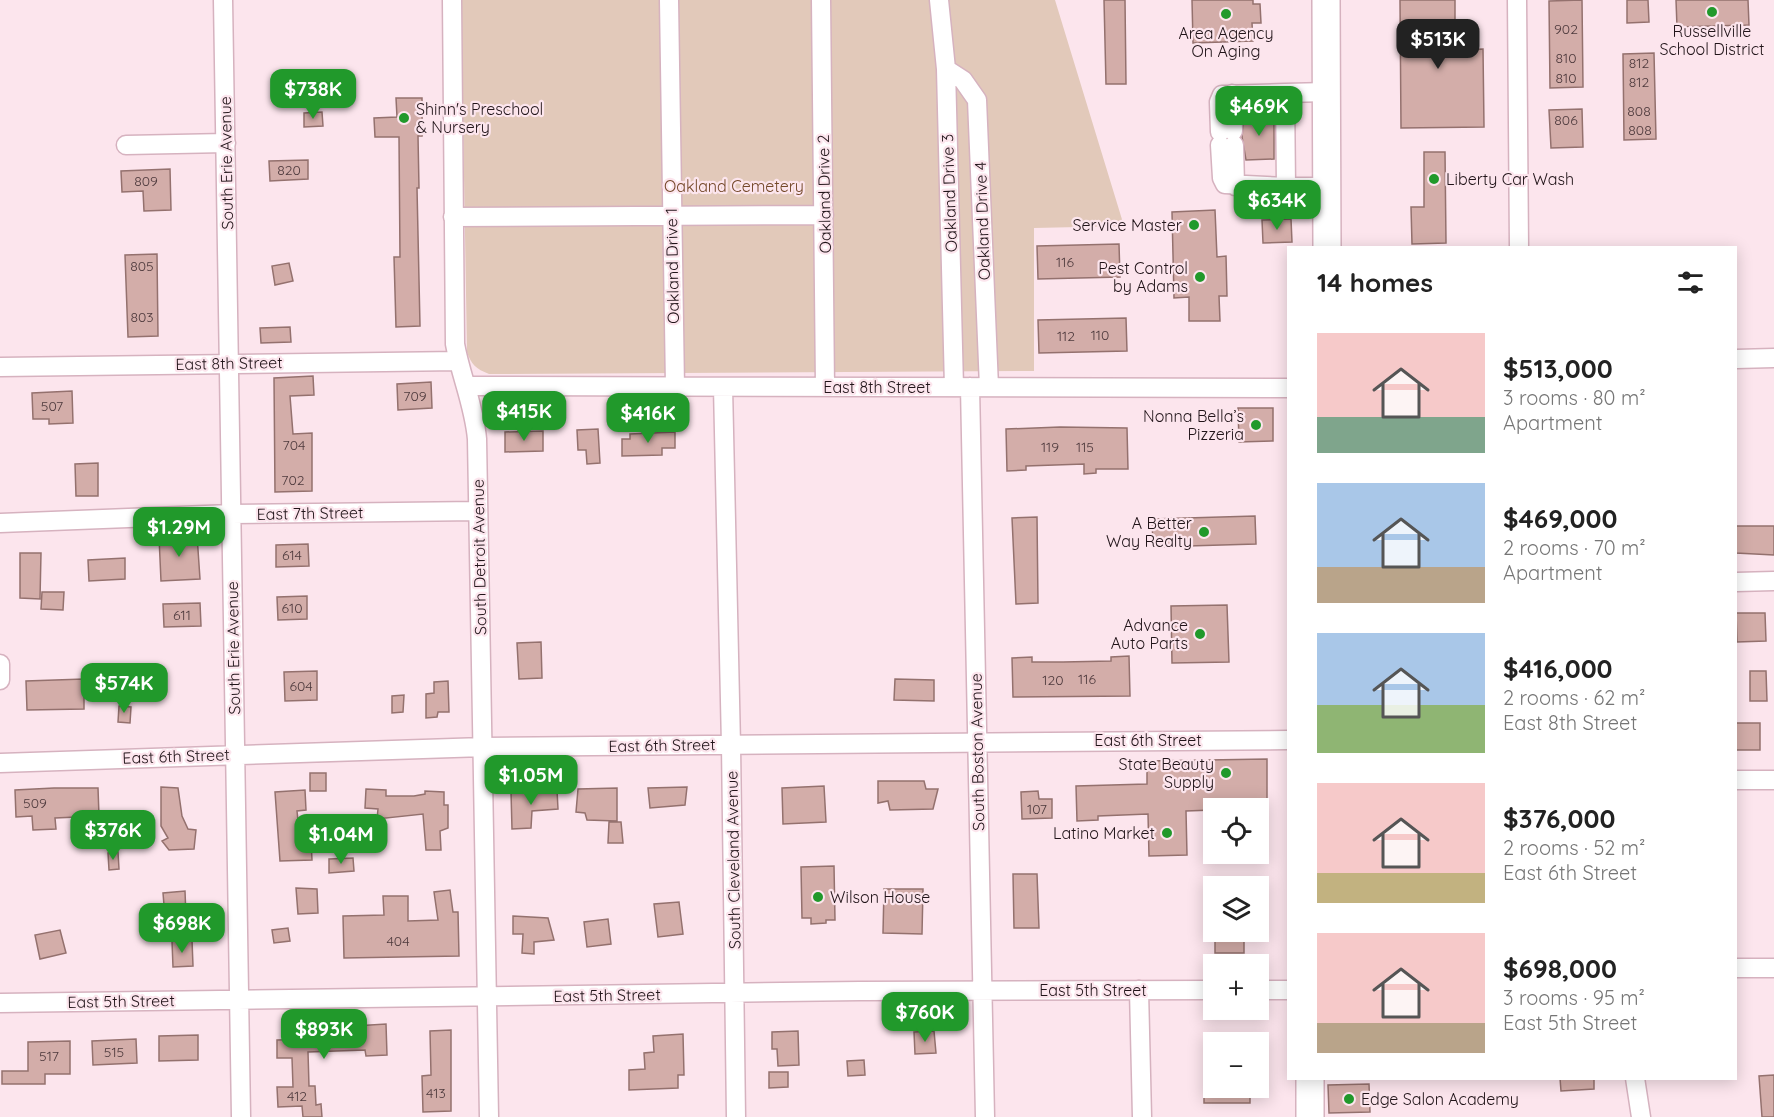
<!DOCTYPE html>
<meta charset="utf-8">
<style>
body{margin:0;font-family:Quicksand,sans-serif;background:#f2f2f2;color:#222;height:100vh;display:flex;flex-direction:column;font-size:22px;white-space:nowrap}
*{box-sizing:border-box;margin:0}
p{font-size:20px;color:#767676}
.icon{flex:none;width:33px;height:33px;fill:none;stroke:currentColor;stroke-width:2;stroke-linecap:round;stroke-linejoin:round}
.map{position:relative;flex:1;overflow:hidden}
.details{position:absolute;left:1287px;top:246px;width:450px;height:834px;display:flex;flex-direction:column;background:#fff;border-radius:0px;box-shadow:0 3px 15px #0003}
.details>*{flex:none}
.tools{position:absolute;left:1203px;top:798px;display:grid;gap:12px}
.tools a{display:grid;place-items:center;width:66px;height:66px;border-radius:0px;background:#fff;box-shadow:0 3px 15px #0003;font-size:30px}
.price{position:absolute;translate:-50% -51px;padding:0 14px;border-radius:12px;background:#21992b;color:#fff;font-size:20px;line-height:39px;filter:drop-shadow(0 2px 3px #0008)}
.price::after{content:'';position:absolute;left:50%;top:36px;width:18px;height:14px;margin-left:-9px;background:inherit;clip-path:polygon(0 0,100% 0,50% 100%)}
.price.selected{background:#222;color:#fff}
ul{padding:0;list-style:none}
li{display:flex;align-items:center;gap:18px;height:150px;padding:0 30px}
li span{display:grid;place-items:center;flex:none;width:168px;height:120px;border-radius:0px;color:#555}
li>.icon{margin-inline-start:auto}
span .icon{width:72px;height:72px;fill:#fffc;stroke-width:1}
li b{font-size:26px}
h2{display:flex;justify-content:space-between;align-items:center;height:72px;padding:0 30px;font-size:26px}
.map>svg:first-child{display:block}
.green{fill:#e2c9ba}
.building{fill:#d3ada9;stroke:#94716e;stroke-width:1.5}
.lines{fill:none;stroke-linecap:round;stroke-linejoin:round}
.minor-casing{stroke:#d6b2bf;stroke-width:21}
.highway-casing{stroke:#d6b2bf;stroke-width:30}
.minor{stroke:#fff;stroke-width:18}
.highway{stroke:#fff;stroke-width:27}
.poi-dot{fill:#21992b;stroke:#fce5ed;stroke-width:2}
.labels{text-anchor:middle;stroke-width:4.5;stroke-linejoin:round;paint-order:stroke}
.number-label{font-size:14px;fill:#4e3a3d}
.poi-label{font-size:16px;fill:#211419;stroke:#fce5ed;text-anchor:end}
.street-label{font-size:16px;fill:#211419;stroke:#fce5ed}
.park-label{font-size:16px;fill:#744829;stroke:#fce5ed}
</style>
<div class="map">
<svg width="1774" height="1117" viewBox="0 0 1774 1117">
<rect width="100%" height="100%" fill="#fce5ed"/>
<path class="green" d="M461 0H1055L1124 226 1034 228V371L489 374C476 369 471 364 467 352Z"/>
<path class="building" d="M1104 0H1125L1126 84H1106Z
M1192 0H1253V4H1260L1261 23H1252L1253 41 1193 43Z
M1400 0H1455V50L1483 49 1484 127 1401 128Z
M1582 0 1583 87 1550 88 1549 1Z
M1627 0H1648L1649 22 1627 23Z
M1676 0H1748L1749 25 1677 27Z
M1654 53 1656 139 1624 140 1623 54Z
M396 98H422V136H418L419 188H417L420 326 396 327 394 257H400L399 137H375L374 118 397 117Z
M1582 109 1583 147 1551 148 1549 110Z
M322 112 323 126 304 127V113Z
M1244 115H1274V159L1246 160 1242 137Z
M1424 152H1445L1446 243 1412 244 1411 207H1424Z
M308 160V179L270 181 269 161Z
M170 169 171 210 144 211 143 191 122 192 121 171Z
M1215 210 1217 257 1226 256 1227 296H1219L1220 321H1189V297L1174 298 1172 212Z
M1291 219 1292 242 1263 243 1262 220Z
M1119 244 1120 277 1038 279 1037 246Z
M157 254 158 336 128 337 125 255Z
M289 263 293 281 275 285 272 266Z
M1126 318 1127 351 1039 353 1038 320Z
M290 327 291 342 261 343 260 328Z
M313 376 314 395 290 396 293 434 312 433V491L275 492 274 378Z
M431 382 432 408 398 410 397 384Z
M72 391 73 423 49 424V419H33L32 393Z
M1238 408H1273V441L1239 442Z
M1060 427 1127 428 1128 469H1096V473L1084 474V464L1026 466V470L1007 471 1006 429Z
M598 429 600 463 587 464 586 450H578L577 430Z
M543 431V451L505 452V432Z
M675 432V448H662V455L622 456V439H630V434Z
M98 463V496H76L75 464Z
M1255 516 1256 544 1153 547 1152 519Z
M1037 517 1038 603 1016 604 1012 518Z
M1736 526H1774V555L1736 553Z
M197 535 200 579 161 581 159 537Z
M308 544 309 566 276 567V545Z
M20 553H41L40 599 20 598Z
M125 558V579L89 581 88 560Z
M42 592H64L63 610 41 609Z
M307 596V619L278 620 277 597Z
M200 603 201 626 164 627 163 604Z
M1227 605 1229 662 1172 663 1171 606Z
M1736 613H1765L1766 641 1737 642Z
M541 642 542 678 519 679 517 643Z
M1129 656 1130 696 1013 697 1012 658 1032 657V662H1063L1111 661V657Z
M317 671V700L285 701 284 672Z
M1750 671H1766L1767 701H1750Z
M84 679V709L27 710 26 681Z
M895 679 934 680V701L894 700Z
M448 681 449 712H438L437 717 426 718V694L434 693V682Z
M404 695 403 712 392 713V696Z
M119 706 131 707 130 723 118 722Z
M1736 723H1760V750H1736Z
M1267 759V808L1186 811 1187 855 1149 856 1148 814 1098 816V820L1077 821 1076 786 1147 784V761Z
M310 773H326V791H310Z
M878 781H924L926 789H938L933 809 890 810 888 801 878 803Z
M824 786 826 822 783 824 782 788Z
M161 787 178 788 182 816 188 829 196 830 194 849 169 850 162 841 168 838 161 826Z
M687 787 685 805 650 808 648 788Z
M54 788H98L99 816 55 818 56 829 33 830 32 816 16 817 15 790Z
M617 788V821L587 820 585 813 576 812 578 789Z
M366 789 386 790V796H414L425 794V791L444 792V805H448V828L440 831 441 850H426L423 814 377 819 378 809 365 808Z
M305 790 306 810 297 811 300 840H311L312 860 280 861 275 792Z
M557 790 558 809 532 811 531 828 512 829 511 792Z
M1038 791 1039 799H1052V818L1022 819 1021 792Z
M609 822H621L623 843H608Z
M118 852 119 869 109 870 108 853Z
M353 858 354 871 329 873V859Z
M834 866 835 920H826V923L811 924V918H802L801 867Z
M1013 874H1037L1039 928H1014Z
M296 888 317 889 318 913 298 914Z
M884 889H923L922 934 883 933Z
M450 890 453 912H458L459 956 344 958 343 916 384 915 383 896H408V921L438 920 434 892Z
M185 891 186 917H165L163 893Z
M679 902 683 934 658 937 654 904Z
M513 916 548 918 554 940 534 942V954L522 953 523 934H513Z
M608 919 611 944 587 947 584 922Z
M288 928 290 941 274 943 272 930Z
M60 930 66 953 40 959 35 935Z
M1215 932H1244V953H1215Z
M192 940 193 966 173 967 172 941Z
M386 1024 387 1055 366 1056 365 1050 308 1052 309 1086H315L316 1105 321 1104 322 1117H303L302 1106 278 1107 277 1087H293L292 1058H277V1040L323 1039 322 1028Z
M451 1030V1111L423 1112 422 1076 431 1075 430 1031Z
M798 1031 799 1065 778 1066 777 1049H772V1032Z
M934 1031 936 1053 915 1054 914 1032Z
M683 1034 684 1075H678V1088L629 1090V1070L645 1069 644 1053 654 1052 653 1036Z
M198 1035V1060L159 1061V1036Z
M136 1039 137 1063 93 1065 92 1041Z
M70 1041V1074H45V1084H2V1071H28V1042Z
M864 1060 865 1075 848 1076 847 1061Z
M769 1072H788V1087L769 1088Z
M1774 1075V1117H1762L1759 1076Z
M1560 1078H1594V1089L1561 1091Z
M1369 1084 1370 1112 1329 1113 1328 1085Z
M1204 1088H1250V1103H1204Z"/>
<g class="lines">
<g class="minor-casing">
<path id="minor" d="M223 0 241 1117
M452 0 455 344C461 377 474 405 477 439L489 1117
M669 0 675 387
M821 0 825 387
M939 0 946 69 954 387
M1517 0 1519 248
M946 69 963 80 977 100 989 387
M1327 92 1285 93 1286 187H1327
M1232 94 1233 131
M1220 132 1219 102 1222 95 1285 93
M126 145 226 143
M1220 145 1222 178 1225 184 1286 187
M1234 145 1235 186
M453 217 824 215
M1736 359 1774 358
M0 367 458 361
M466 386 1288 388
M723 387 731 745 736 1117
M970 387 985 1117
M0 523 231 514 477 511
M1736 582 1774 581
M0 664V680
M0 763 484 747 1288 740
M1736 780H1774
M1736 968H1774
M1139 990 1142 1117
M1258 990H1288
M0 1003 860 991 1214 990
M1635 1078 1641 1117"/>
</g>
<g class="highway-casing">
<path id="highway" d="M1326 0 1327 248
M1310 1078V1117"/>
</g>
<use href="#minor" class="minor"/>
<use href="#highway" class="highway"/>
</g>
<g class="poi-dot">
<circle cx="1712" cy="12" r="6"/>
<circle cx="1226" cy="14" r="6"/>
<circle cx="404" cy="118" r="6"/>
<circle cx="1434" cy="179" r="6"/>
<circle cx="1194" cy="225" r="6"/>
<circle cx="1200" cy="277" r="6"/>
<circle cx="1256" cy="425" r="6"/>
<circle cx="1204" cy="532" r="6"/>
<circle cx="1200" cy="634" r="6"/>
<circle cx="1226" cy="773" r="6"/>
<circle cx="1167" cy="833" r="6"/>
<circle cx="818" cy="897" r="6"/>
<circle cx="1349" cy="1099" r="6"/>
</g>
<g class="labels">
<g class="number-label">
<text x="1566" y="34">902</text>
<text x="1566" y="63">810</text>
<text x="1639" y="68">812</text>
<text x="1566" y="83">810</text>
<text x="1639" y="87">812</text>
<text x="1639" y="116">808</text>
<text x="1566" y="125">806</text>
<text x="1640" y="135">808</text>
<text x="289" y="175">820</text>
<text x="146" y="186">809</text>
<text x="1065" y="267">116</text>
<text x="142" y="271">805</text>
<text x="142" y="322">803</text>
<text x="1100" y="340">110</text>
<text x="1066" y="341">112</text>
<text x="415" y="401">709</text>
<text x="52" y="411">507</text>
<text x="294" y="450">704</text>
<text x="1050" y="452">119</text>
<text x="1085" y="452">115</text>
<text x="293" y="485">702</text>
<text x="292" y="560">614</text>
<text x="292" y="613">610</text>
<text x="182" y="620">611</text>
<text x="1087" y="684">116</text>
<text x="1053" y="685">120</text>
<text x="301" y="691">604</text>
<text x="35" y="808">509</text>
<text x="1037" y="814">107</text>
<text x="398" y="946">404</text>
<text x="114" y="1057">515</text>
<text x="49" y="1061">517</text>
<text x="436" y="1098">413</text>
<text x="297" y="1101">412</text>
</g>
<g class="poi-label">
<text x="1712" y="37" text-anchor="middle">Russellville<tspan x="1712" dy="18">School District</tspan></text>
<text x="1226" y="39" text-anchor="middle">Area Agency<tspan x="1226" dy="18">On Aging</tspan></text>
<text x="416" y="115" text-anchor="start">Shinn's Preschool<tspan x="416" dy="18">&amp; Nursery</tspan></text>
<text x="1446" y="185" text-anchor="start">Liberty Car Wash</text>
<text x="1182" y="231">Service Master</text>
<text x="1188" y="274">Pest Control<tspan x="1188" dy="18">by Adams</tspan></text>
<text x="1244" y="422">Nonna Bella’s<tspan x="1244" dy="18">Pizzeria</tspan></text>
<text x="1192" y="529">A Better<tspan x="1192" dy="18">Way Realty</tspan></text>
<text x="1188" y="631">Advance<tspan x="1188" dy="18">Auto Parts</tspan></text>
<text x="1214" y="770">State Beauty<tspan x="1214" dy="18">Supply</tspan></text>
<text x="1155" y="839">Latino Market</text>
<text x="830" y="903" text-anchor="start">Wilson House</text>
<text x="1361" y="1105" text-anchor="start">Edge Salon Academy</text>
</g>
<g class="street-label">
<text transform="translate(226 163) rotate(-91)" y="6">South Erie Avenue</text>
<text transform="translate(949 193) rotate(-92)" y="6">Oakland Drive 3</text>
<text transform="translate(824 194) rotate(-91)" y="6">Oakland Drive 2</text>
<text transform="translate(982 221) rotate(-92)" y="6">Oakland Drive 4</text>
<text transform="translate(672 266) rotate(-91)" y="6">Oakland Drive 1</text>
<text transform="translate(229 363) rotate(-1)" y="6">East 8th Street</text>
<text x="877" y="393">East 8th Street</text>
<text transform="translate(310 513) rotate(-1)" y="6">East 7th Street</text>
<text transform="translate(479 557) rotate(-91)" y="6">South Detroit Avenue</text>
<text transform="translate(233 648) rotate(-91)" y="6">South Erie Avenue</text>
<text x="1148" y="746">East 6th Street</text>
<text transform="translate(662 745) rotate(-1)" y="6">East 6th Street</text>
<text transform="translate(977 752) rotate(-91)" y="6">South Boston Avenue</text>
<text transform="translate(176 756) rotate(-2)" y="6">East 6th Street</text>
<text transform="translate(733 860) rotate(-91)" y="6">South Cleveland Avenue</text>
<text x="1093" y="996">East 5th Street</text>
<text transform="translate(607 995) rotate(-1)" y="6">East 5th Street</text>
<text transform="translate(121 1001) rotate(-1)" y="6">East 5th Street</text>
</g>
<g class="park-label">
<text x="734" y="192">Oakland Cemetery</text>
</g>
</g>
</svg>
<div class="tools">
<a><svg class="icon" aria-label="locate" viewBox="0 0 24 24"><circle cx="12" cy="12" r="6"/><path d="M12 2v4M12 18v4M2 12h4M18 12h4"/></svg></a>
<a><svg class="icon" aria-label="layers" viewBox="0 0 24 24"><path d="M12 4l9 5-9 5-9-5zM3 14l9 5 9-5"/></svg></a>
<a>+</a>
<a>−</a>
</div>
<b class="price selected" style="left:1438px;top:70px">$513K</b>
<b class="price" style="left:313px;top:120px">$738K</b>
<b class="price" style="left:1259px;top:137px">$469K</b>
<b class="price" style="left:1277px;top:231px">$634K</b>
<b class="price" style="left:524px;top:442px">$415K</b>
<b class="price" style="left:648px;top:444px">$416K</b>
<b class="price" style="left:179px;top:558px">$1.29M</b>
<b class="price" style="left:124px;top:714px">$574K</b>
<b class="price" style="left:531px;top:806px">$1.05M</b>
<b class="price" style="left:113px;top:861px">$376K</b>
<b class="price" style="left:341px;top:865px">$1.04M</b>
<b class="price" style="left:182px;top:954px">$698K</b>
<b class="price" style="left:925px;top:1043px">$760K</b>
<b class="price" style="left:324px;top:1060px">$893K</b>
<section class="details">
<h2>14 homes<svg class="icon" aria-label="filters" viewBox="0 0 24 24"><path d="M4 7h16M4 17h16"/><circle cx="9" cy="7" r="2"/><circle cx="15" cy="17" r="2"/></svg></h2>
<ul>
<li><span style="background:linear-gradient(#f6c9c9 70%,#7fa58c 0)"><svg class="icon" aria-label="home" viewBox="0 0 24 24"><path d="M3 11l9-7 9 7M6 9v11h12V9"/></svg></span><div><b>$513,000</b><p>3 rooms · 80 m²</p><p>Apartment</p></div></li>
<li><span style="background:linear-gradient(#a9c7e8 70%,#b9a48a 0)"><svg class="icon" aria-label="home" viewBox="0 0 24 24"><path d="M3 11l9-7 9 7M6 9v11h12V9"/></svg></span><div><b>$469,000</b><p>2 rooms · 70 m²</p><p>Apartment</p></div></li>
<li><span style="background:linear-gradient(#a9c7e8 60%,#8fb573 0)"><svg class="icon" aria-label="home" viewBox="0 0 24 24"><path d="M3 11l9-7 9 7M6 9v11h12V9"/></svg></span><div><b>$416,000</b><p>2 rooms · 62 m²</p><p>East 8th Street</p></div></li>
<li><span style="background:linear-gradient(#f6c9c9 75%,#c2b280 0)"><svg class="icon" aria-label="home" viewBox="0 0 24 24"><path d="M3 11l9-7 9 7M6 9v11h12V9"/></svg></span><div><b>$376,000</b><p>2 rooms · 52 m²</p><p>East 6th Street</p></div></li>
<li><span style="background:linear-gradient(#f6c9c9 75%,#b9a48a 0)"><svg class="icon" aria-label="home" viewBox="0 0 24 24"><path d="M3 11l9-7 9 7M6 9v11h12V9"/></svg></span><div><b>$698,000</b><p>3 rooms · 95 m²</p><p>East 5th Street</p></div></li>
</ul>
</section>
</div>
